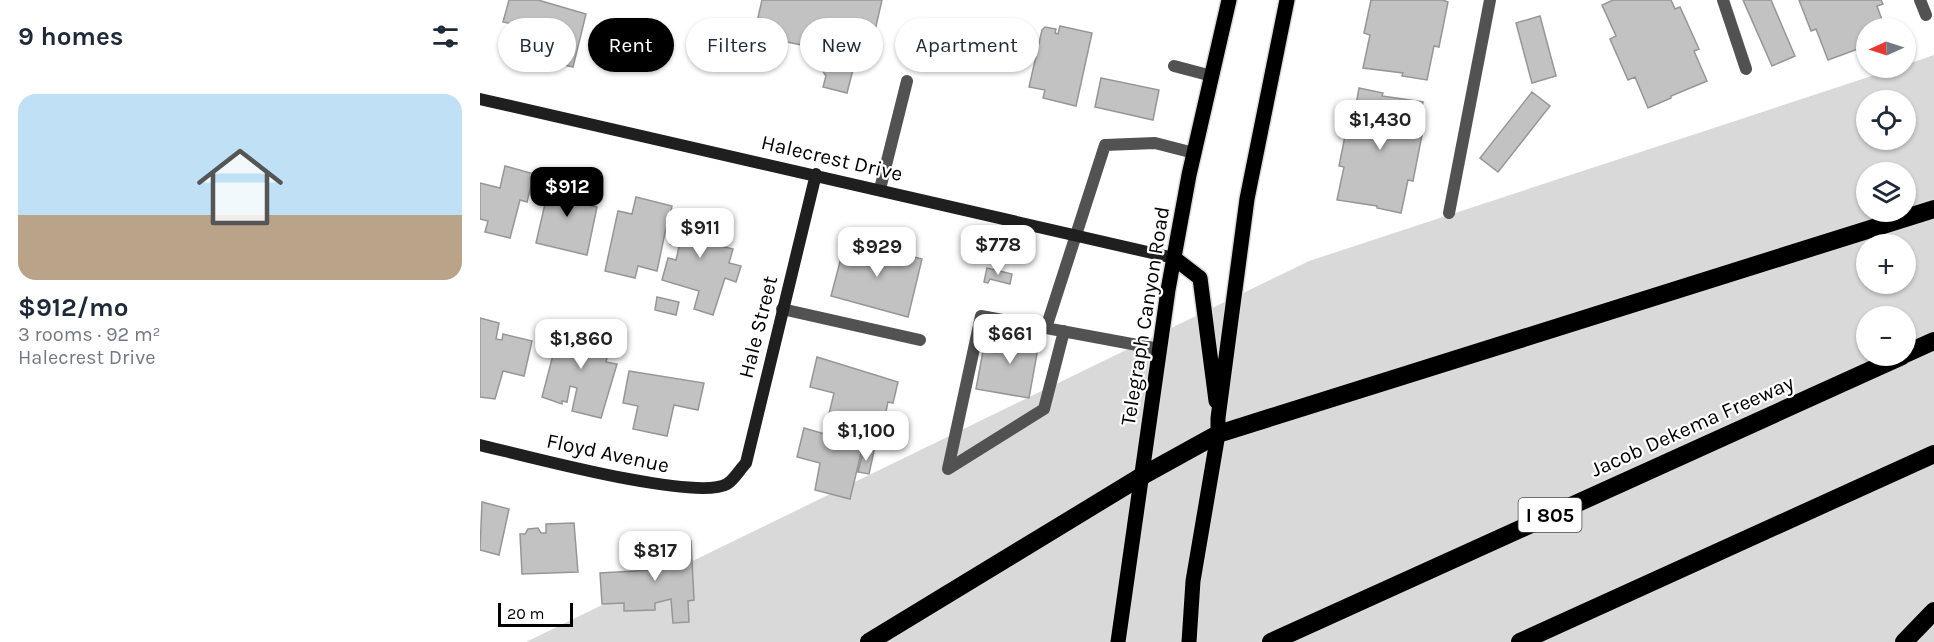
<!DOCTYPE html>
<meta charset="utf-8">
<style>
body{margin:0;font-family:Karla,sans-serif;background:#f6f6f7;color:#1f2937;height:100vh;display:flex;flex-direction:column;font-size:22px;white-space:nowrap}
*{box-sizing:border-box;margin:0}
p{font-size:20px;color:#747a83}
.icon{flex:none;width:33px;height:33px;fill:none;stroke:currentColor;stroke-width:2;stroke-linecap:round;stroke-linejoin:round}
.map{position:relative;flex:1;overflow:hidden}
.panel{display:flex;flex-direction:column;background:#fff;width:480px}
.panel>*{flex:none}
.hud{position:absolute;left:18px;top:18px;width:570px;height:54px;display:flex;gap:12px}
.needle{width:39px;rotate:267deg}
.buttons{position:absolute;left:1376px;top:18px;display:grid;gap:12px}
.buttons a{display:grid;place-items:center;width:60px;height:60px;border-radius:50%;background:#fff;box-shadow:0 2px 4px #0004;font-size:30px}
.scale{position:absolute;left:18px;bottom:15px;width:75px;box-sizing:border-box;padding-left:6px;border:3px solid #000;border-top:0;font-size:16px;line-height:21px;white-space:nowrap;color:#000;-webkit-text-stroke:4px #fff;paint-order:stroke}
.price{position:absolute;translate:-50% -51px;padding:0 14px;border-radius:12px;background:#fff;color:#222;font-size:20px;line-height:39px;filter:drop-shadow(0 2px 3px #0008)}
.price::after{content:'';position:absolute;left:50%;top:36px;width:18px;height:14px;margin-left:-9px;background:inherit;clip-path:polygon(0 0,100% 0,50% 100%)}
.price.on{background:#000;color:#fff}
ul{padding:0;list-style:none}
li{display:grid;align-content:center;gap:12px;height:318px;padding:0 18px}
li+li{border-top:2px solid #e0e1e3}
li span{display:grid;place-items:center;height:186px;border-radius:18px;color:#555}
li>.icon{margin-inline-start:auto}
span .icon{width:108px;height:108px;fill:#fffc;stroke-width:1}
li b{font-size:26px}
h2{display:flex;justify-content:space-between;align-items:center;height:72px;padding:0 18px;font-size:26px}
.pill{padding:0 21px;border-radius:27px;background:#fff;box-shadow:0 2px 4px #0004;font-size:21px;line-height:54px}
.pill.on{background:#000;color:#fff}
main{display:flex;flex:1;min-height:0}
.map>svg:first-child{display:block}
.green{fill:#d9d9d9;fill-rule:evenodd}
.building{fill:#c2c2c2;stroke:#969696;stroke-width:1.5}
.lines{fill:none;stroke-linecap:round;stroke-linejoin:round}
.primary-casing{stroke:#dbdbdb;stroke-width:18}
.highway-casing{stroke:#dbdbdb;stroke-width:21}
.lane{stroke:#525252;stroke-width:12}
.street{stroke:#525252;stroke-width:12}
.secondary{stroke:#1f1f1f;stroke-width:12}
.primary{stroke:#000;stroke-width:15}
.highway{stroke:#000;stroke-width:18}
.labels{text-anchor:middle;stroke-width:4.5;stroke-linejoin:round;paint-order:stroke}
.shield{fill:#fff;stroke:#4c4c4c;stroke-width:1.5}
.shield-label{font-size:20px;font-weight:bold;fill:#000}
.street-label{font-size:21px;fill:#000;stroke:#fff}
</style>
<main>
<section class="panel">
<h2>9 homes<svg class="icon" aria-label="filters" viewBox="0 0 24 24"><path d="M4 7h16M4 17h16"/><circle cx="9" cy="7" r="2"/><circle cx="15" cy="17" r="2"/></svg></h2>
<ul>
<li><span style="background:linear-gradient(#bfe0f5 65%,#b9a48a 0)"><svg class="icon" aria-label="home" viewBox="0 0 24 24"><path d="M3 11l9-7 9 7M6 9v11h12V9"/></svg></span><div><b>$912/mo</b><p>3 rooms · 92 m²</p><p>Halecrest Drive</p></div></li>
</ul>
</section>
<div class="map">
<svg width="1454" height="642" viewBox="0 0 1454 642">
<rect width="100%" height="100%" fill="#fff"/>
<path class="green" d="M1454 55V642H46L829 261 1416 68H1425V65ZM1386 100H1425V140H1386ZM1386 172H1425V212H1386ZM1386 244H1425V284H1386ZM1386 316H1425V356H1386Z"/>
<path class="building" d="M29 0H58L106 14 93 67 38 54 45 27 23 22Z
M282 0H402L388 61 376 58 367 93 343 87 346 76 326 46 274 35Z
M891 0H963L968 2 959 47 954 46 947 80 922 76 923 73 883 68 890 35 884 33Z
M1133 0H1191L1195 9 1200 7 1219 49 1214 51 1227 81 1191 96V98L1168 108 1155 77 1148 80 1130 39 1136 36 1122 5Z
M1263 0H1291L1315 56 1292 66Z
M1319 0H1401L1403 4 1397 6 1405 28H1386V46L1348 60 1336 29 1331 31Z
M1060 16 1076 76 1052 83 1036 23Z
M580 26 612 33 596 106 563 98 565 90 549 87 562 30 565 27 576 29 575 33 578 34Z
M621 78 679 90 673 120 615 107Z
M879 88 903 93 902 96 943 102 937 134 942 135 933 181 928 180 921 213 897 208V206L857 200 864 167 859 166 868 121 873 122Z
M1052 92 1070 106 1018 172 1000 158Z
M25 166 54 174 47 202 40 200 30 238 5 232 8 221 0 219V183L20 188Z
M71 178 109 187 104 204 117 207 107 255 56 243Z
M156 197 192 206 190 215 196 217 193 230 186 228 177 271 158 266 155 278 125 271 138 211 152 214Z
M208 209 244 219 237 245 253 249 249 263 261 266 256 282 245 278 233 315 214 309 219 291 182 280 188 258 196 260 199 247 190 244 198 212 206 215Z
M366 239 442 259 428 317 351 296Z
M507 268 532 274 530 284 510 279 508 283 504 282Z
M177 297 199 302 196 315 175 310Z
M0 318 19 323 16 339 22 340 23 334 52 341 44 376 23 371 15 399 0 397Z
M93 320 121 327 118 341 131 344 126 362 137 364 121 418 92 411 97 388 90 386 87 402 82 401V404L62 397 79 332 89 334Z
M521 330 560 337 549 398 496 389 503 351 517 353Z
M337 357 418 382 413 403 408 402 401 435 347 422 354 393 330 387Z
M149 371 224 383 218 410 194 405 187 436 153 429 158 406 143 403Z
M324 428 383 445 370 499 335 490 340 463 317 457Z
M384 449 394 451 389 474 378 472Z
M2 502 29 509 19 555 0 550Z
M94 523 98 572 42 574 40 534H45L48 529 58 528 61 533H66V524Z
M189 539V542L211 541 214 600 208 601 209 622 193 623 191 599 175 603V610L144 611V603L122 604 120 573 173 570 170 540Z"/>
<g class="lines">
<g class="primary-casing">
<path id="primary" d="M694 258 720 278 736 401
M638 642 688 290 709 175 749 0
M709 642 713 581 738 434V418L767 199 807 0"/>
</g>
<g class="highway-casing">
<path id="highway" d="M1425 354 1454 341
M389 642 662 476 738 434 1454 209
M791 642 1422 356
M1040 642 1454 454
M1424 642 1454 611"/>
</g>
<path class="lane" d="M694 66 732 76
M400 189 427 81
M302 309 440 340
M566 328 625 145 675 143 714 153
M584 331 564 409 468 469 501 316 679 349"/>
<path class="street" d="M1243 0 1266 69
M1440 0 1446 15
M969 213 1010 0"/>
<path class="secondary" d="M0 99 694 258
M0 445C43 455 216 502 247 484 254 480 260 469 266 463L336 174"/>
<use href="#primary" class="primary"/>
<use href="#highway" class="highway"/>
</g>
<g class="labels">
<rect class="shield" x="1038.5" y="498" width="63" height="34" rx="4.5"/>
<g class="shield-label">
<text x="1070" y="522">I 805</text>
</g>
<g class="street-label">
<text transform="translate(352 158) rotate(13)" y="7">Halecrest Drive</text>
<text transform="translate(665 316) rotate(-81)" y="7">Telegraph Canyon Road</text>
<text transform="translate(278 327) rotate(-76)" y="7">Hale Street</text>
<text transform="translate(1212 426) rotate(-24)" y="7">Jacob Dekema Freeway</text>
<text transform="translate(128 453) rotate(12)" y="7">Floyd Avenue</text>
</g>
</g>
</svg>
<div class="buttons">
<a><svg class="needle" viewBox="-14 -14 28 28"><path d="M0-13l5 13h-10z" fill="#e53935"/><path d="M0 13l5-13h-10z" fill="#747a83"/></svg></a>
<a><svg class="icon" aria-label="locate" viewBox="0 0 24 24"><circle cx="12" cy="12" r="6"/><path d="M12 2v4M12 18v4M2 12h4M18 12h4"/></svg></a>
<a><svg class="icon" aria-label="layers" viewBox="0 0 24 24"><path d="M12 4l9 5-9 5-9-5zM3 14l9 5 9-5"/></svg></a>
<a>+</a>
<a>−</a>
</div>
<div class="scale">20 m</div>
<b class="price" style="left:900px;top:151px">$1,430</b>
<b class="price on" style="left:87px;top:218px">$912</b>
<b class="price" style="left:220px;top:259px">$911</b>
<b class="price" style="left:518px;top:276px">$778</b>
<b class="price" style="left:397px;top:278px">$929</b>
<b class="price" style="left:530px;top:365px">$661</b>
<b class="price" style="left:101px;top:370px">$1,860</b>
<b class="price" style="left:386px;top:462px">$1,100</b>
<b class="price" style="left:175px;top:582px">$817</b>
<div class="hud">
<a class="pill">Buy</a>
<a class="pill on">Rent</a>
<a class="pill">Filters</a>
<a class="pill">New</a>
<a class="pill">Apartment</a>
</div>
</div>
</main>
